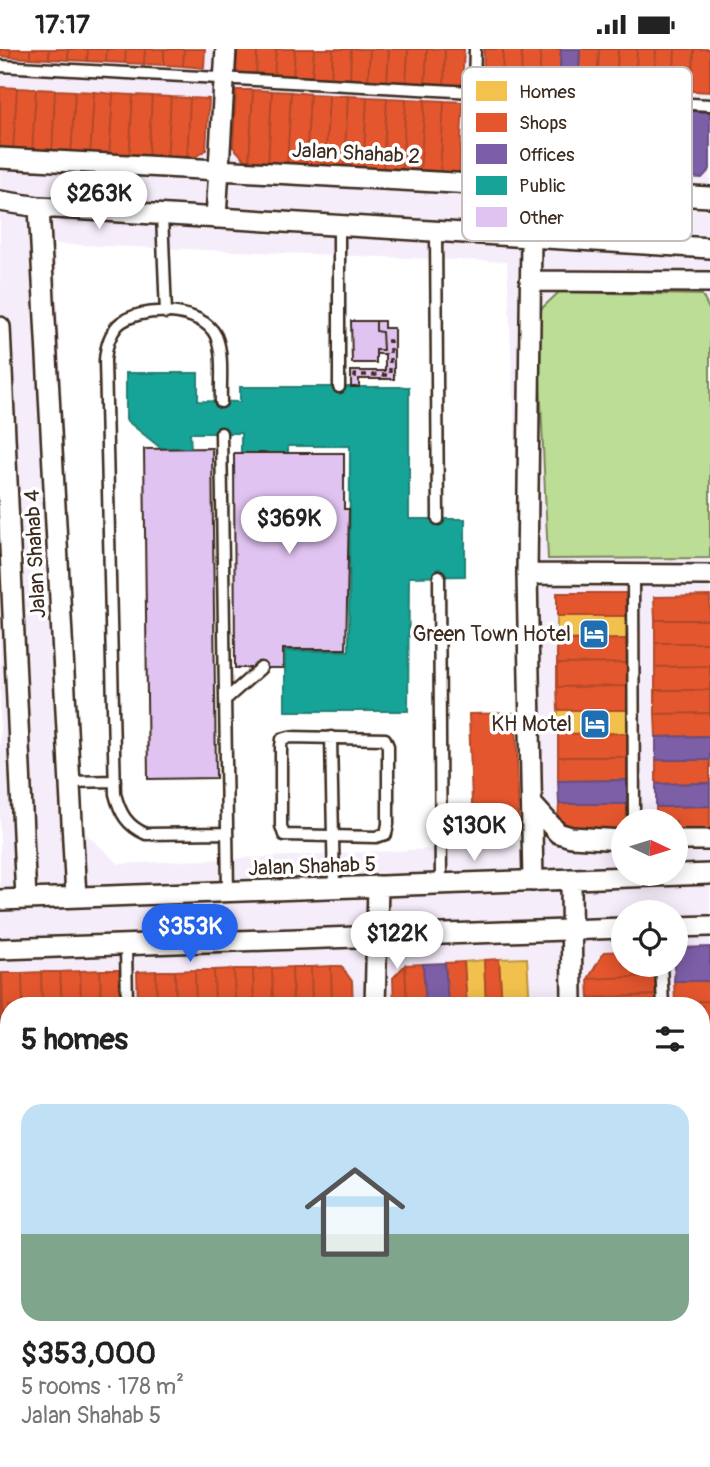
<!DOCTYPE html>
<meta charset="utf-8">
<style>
body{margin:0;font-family:Pangolin,sans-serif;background:#f2f2f2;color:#222;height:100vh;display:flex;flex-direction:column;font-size:26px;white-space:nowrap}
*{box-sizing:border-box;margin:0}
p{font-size:23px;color:#767676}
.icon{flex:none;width:38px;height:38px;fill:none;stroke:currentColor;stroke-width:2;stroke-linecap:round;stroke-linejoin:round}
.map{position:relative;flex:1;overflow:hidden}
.sheet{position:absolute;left:0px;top:948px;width:710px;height:471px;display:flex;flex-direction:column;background:#fff;border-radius:28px 28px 0 0;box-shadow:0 4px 18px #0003}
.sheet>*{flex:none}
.needle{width:46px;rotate:94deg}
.fabs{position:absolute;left:611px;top:760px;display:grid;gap:14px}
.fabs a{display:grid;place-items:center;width:77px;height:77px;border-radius:50%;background:#fff;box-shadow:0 4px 18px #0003;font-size:35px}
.price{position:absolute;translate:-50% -60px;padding:0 16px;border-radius:24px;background:#fff;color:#222;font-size:23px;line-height:46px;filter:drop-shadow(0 2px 4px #0008)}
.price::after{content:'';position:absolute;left:50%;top:42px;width:21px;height:16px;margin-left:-10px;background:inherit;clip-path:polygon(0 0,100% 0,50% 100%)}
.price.on{background:#2563eb;color:#fff}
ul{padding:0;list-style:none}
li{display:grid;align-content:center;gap:14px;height:371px;padding:0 21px}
li span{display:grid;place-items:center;height:217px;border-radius:21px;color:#555}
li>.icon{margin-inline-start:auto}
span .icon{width:126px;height:126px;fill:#fffc;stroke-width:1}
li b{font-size:30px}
h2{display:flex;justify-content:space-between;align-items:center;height:84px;padding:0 21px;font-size:30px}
.status{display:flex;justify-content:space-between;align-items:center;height:49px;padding:0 35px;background:#fff;direction:ltr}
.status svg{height:19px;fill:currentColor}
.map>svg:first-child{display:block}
.built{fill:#f6edfb;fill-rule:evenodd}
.green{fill:#bcdd96;stroke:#7c845a;stroke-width:2}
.homes{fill:#f2c14e;stroke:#bb9440;stroke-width:2}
.shops{fill:#e4572e;stroke:#b14a29;stroke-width:2}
.offices{fill:#7b5ea7;stroke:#684e7e;stroke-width:2}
.public{fill:#17a398;stroke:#227f73;stroke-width:2}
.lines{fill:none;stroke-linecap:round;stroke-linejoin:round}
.stream{stroke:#658b93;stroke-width:6}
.building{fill:#e1c3f1;stroke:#3b2a1e;stroke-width:2}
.service-casing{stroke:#3b2a1e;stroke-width:15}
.minor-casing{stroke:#3b2a1e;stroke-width:24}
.path{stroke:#3b2a1e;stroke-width:3.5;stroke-dasharray:5 5;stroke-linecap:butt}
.service{stroke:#fff;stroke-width:10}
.minor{stroke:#fff;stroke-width:19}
.labels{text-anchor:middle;stroke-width:7;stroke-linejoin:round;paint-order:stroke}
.street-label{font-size:21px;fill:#3b2a1e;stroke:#fff}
.poi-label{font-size:21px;fill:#3b2a1e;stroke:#fff;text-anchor:end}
.key{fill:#fff;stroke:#c4bfbc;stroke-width:2}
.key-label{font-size:19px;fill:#3b2a1e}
</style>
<div class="status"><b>17:17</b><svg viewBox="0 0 49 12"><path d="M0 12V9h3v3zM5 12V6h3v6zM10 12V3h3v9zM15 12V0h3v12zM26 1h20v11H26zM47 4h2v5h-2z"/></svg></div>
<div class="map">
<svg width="710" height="1418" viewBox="0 0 710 1418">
<rect width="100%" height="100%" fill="#fff"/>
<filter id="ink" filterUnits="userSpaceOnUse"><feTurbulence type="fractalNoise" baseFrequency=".0143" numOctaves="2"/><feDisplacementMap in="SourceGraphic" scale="14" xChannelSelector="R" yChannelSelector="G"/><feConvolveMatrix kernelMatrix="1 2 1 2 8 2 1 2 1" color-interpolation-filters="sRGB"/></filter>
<g filter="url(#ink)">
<path class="built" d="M0 0H710V1143L702 1151V957H9V1288H0ZM55 195 507 213 534 795 119 815 81 780ZM623 772H676V824H623ZM623 863H676V915H623Z"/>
<path class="green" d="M559 243 702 246 710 262V509L548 510 537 264Z"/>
<path class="homes" d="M557 567H626V590L557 591Z
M558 661H627V684L558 685Z
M527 909 530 957H502L499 910Z
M484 911 486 957H467L464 913Z"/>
<path class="shops" d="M0 0H11L10 8 0 7Z
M11 0H30V9L10 8Z
M30 0H49V10L30 9Z
M49 0H68V11L49 10Z
M68 0H88L87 12 68 11Z
M88 0H107L106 13 87 12Z
M107 0H126L125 14 106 13Z
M126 0H145L144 15 125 14Z
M145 0H164V16L144 15Z
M164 0H184L183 17 164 16Z
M184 0H205L204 19 183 17Z
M237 0H257L256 27 236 26Z
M257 0H276L274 28 256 27Z
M276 0H295L293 29 274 28Z
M295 0H314L312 30 293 29Z
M314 0H333L331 31 312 30Z
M333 0H351L350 32 331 31Z
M351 0H370L368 33 350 32Z
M370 0H389L387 34 368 33Z
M389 0H408L406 35 387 34Z
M408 0H427L425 36 406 35Z
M427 0H445L444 37 425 36Z
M445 0H464L462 38 444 37Z
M484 0H503L502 32 483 31Z
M503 0H522L521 33 502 32Z
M522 0H541L539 34 521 33Z
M541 0H561L559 36 539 34Z
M580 0H599L597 38 578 37Z
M599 0H618L616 39 597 38Z
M618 0H637L635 40 616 39Z
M637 0H656L654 41 635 40Z
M656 0H675L673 42 654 41Z
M675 0H694L692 42H673Z
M694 0H710V43L692 42Z
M0 38 17 39 13 103H0Z
M17 39 36 40 32 104 13 103Z
M36 40 55 41 52 106 32 104Z
M55 41 75 42 71 107 52 106Z
M236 41H253L249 115 233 98Z
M253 41 272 42 268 116 249 115Z
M75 42 94 43 90 108 71 107Z
M272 42 291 43 287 117 268 116Z
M94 43 113 45 109 109 90 108Z
M291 43 310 45 306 118 287 117Z
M113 45 133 46 129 110 109 109Z
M310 45 329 46 325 119 306 118Z
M133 46 152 47 148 111 129 110Z
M329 46 348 47 344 120 325 119Z
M152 47 171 48 167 112 148 111Z
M348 47 367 48 363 121 344 120Z
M171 48 190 49 187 113 167 112Z
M367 48 387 49 383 122 363 121Z
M190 49 209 50 206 101 187 113Z
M387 49 406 50 402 123 383 122Z
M406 50 425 51 420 124 402 123Z
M425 51 444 52 440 126 420 124Z
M444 52 463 53 459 127 440 126Z
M557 544H626V567H557Z
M710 547V571H655L654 548Z
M655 571H710V594H655Z
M626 590 627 614 557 615V591Z
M655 594H710V617L655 618Z
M627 614V637L557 638V615Z
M710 617V641H655V618Z
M627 637V661H558L557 638Z
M655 641H710V664L655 665Z
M516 664 519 784 473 785 469 665Z
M710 664V687L656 688 655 665Z
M627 684V708H558V685Z
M558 708H627V731L558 732Z
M656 711H710V734L656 735Z
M559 755H627L628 772H623V784H574L558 771Z
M710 757V785H676V772H656V758Z
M623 902V915H655V927L588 930 604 903Z
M499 910 502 957H486L484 911Z
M464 913 467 957H448L445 914Z
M423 915 426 957H407L405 916Z
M405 916 407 957H394L393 929Z
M331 917 332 957H312L311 918Z
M331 917H341L352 932 353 957H332Z
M292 918H311L312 957H293Z
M292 918 293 957H273L272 919Z
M272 919 273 957H254L253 920Z
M234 920H253L254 957H235Z
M234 920 235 957H215L214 921Z
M100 921H119L120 957H101Z
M100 921 101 957H81L80 922Z
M195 921H214L215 957H196Z
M195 921 196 957H176L175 922Z
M80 922 81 957H62L60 923Z
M156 922H175L176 957H157Z
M156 922 157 957H138L137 923Z
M41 923H60L62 957H42Z
M41 923 42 957H23L22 924Z
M0 924 4 991 0 992Z
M2 924H22L23 957H9V991H4Z
M655 927 656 946 589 949 588 930Z
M674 932H710V952L675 953Z
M656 946 657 957H589V949Z
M710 952V969L702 970V957H675V953Z
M710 969V990H702V970Z
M702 990H710V1008H702Z
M702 1008H710V1029H702Z
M0 1010H9V1075H0Z
M702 1029H710V1050H702Z
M702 1050H710V1081L702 1089Z
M0 1130H9V1195H0Z"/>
<path class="offices" d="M561 0H580L578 37 559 36Z
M689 62 710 63V120L702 129 685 128Z
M710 687V711H656V688Z
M627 731V755H559L558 732Z
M710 734V757L656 758V735Z
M710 898V932H674L676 899Z
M445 914 448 957H426L423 915Z"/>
<path class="public" d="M126 324H198V352L240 353V338H409V470H465V527L409 528 408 662H285V602H349L350 397H288V404H241V384H190L191 400H162L126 371Z
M670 1411 683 1418H666Z"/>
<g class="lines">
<path class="stream" d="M702 1238 710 1228
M551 1418 557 1410"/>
</g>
<path class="building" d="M351 272H376V282L382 283 383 301H376V314H352Z
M376 272H384V279H394V330H359V338H351V322H385V305H376V301H383L382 283 376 282Z
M212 399 216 729 148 730 144 400Z
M234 404H344V460H349L346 600H283V619H235Z
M9 1348V1370L0 1372V1350Z
M9 1370V1393L0 1394V1372Z
M9 1393V1410H34L0 1416V1394Z
M34 1410H57L58 1418H0Z
M67 1410H132V1412L100 1418H68Z
M177 1410H270L271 1418H178Z
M132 1412 133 1418H100Z"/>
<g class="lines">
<g class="service-casing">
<path id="service" d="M0 17 710 56
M471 133 475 0
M162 166 166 264
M339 176V338
M436 182 438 470
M221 353C220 332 224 306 216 287 203 258 139 256 118 276 109 286 106 298 105 311L115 745C120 764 127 777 146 785L227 784
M221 384 228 843
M633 526 634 772
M439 527 441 835
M225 651 261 619
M289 688 385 690 388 697V775L386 785 376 788 284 786 281 777V697L282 690Z
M331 688 334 839
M70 733 115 732
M126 898 127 957
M661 915 663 957
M0 1003H9
M0 1206H9
M63 1410 64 1418
M283 1410 284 1418"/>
</g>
<g class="minor-casing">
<path id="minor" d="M0 109 710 148
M0 152 39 158 710 199
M39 158 76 848
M216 169 226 0
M531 188 527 525 533 832
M530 232 710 233
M0 278 26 850
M527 525 710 526
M532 755 558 784 571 788 623 791
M676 791H710
M571 830 572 957
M0 851 710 825
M676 878 710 877
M0 900 623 879
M375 957 378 837
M0 1096H9
M702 1115 710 1106
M0 1300 9 1299
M161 1410 162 1418"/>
</g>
<path class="path" d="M355 329V326H390V292H382"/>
<use href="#service" class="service"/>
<use href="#minor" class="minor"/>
</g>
</g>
<defs>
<g id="hotel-square" transform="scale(1.575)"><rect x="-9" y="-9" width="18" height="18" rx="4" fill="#1f6fb2" stroke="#fff"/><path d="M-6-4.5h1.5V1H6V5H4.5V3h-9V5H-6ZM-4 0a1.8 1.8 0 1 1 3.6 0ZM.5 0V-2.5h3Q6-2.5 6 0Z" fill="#fff"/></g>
</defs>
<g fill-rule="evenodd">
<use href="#hotel-square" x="594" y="585"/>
<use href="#hotel-square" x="595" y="675"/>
</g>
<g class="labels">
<g class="street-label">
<text transform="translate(356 104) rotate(3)" y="7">Jalan Shahab 2</text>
<text transform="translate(35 505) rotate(-93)" y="7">Jalan Shahab 4</text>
<text transform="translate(312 817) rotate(-2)" y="7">Jalan Shahab 5</text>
</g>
<g class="poi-label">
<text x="571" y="592">Green Town Hotel</text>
<text x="572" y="682">KH Motel</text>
</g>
</g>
<rect x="462" y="18" width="230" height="174" rx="10" class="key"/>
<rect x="476" y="32" width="31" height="20" fill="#f2c14e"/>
<rect x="476" y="64" width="31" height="19" fill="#e4572e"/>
<rect x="476" y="95" width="31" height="20" fill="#7b5ea7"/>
<rect x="476" y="127" width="31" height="19" fill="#17a398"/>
<rect x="476" y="158" width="31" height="20" fill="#e1c3f1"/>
<g class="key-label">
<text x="519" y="49">Homes</text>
<text x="519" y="80">Shops</text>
<text x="519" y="112">Offices</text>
<text x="519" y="143">Public</text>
<text x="519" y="175">Other</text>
</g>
</svg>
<div class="fabs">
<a><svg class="needle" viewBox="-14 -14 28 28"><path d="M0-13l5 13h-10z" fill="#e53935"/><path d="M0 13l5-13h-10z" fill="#767676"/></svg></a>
<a><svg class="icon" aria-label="locate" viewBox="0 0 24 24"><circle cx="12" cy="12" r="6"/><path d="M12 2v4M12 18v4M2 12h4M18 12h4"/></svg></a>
</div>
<b class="price" style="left:99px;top:182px">$263K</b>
<b class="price" style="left:289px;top:507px">$369K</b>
<b class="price" style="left:474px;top:814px">$130K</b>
<b class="price on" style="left:190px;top:915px">$353K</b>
<b class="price" style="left:397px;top:922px">$122K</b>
<section class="sheet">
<h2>5 homes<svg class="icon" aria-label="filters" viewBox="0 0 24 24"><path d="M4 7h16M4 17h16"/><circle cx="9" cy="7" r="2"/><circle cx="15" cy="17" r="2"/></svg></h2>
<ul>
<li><span style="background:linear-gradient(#bfe0f5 60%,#7fa58c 0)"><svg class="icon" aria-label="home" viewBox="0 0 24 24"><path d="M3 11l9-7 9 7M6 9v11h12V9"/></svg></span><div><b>$353,000</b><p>5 rooms · 178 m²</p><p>Jalan Shahab 5</p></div></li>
</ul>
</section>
</div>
